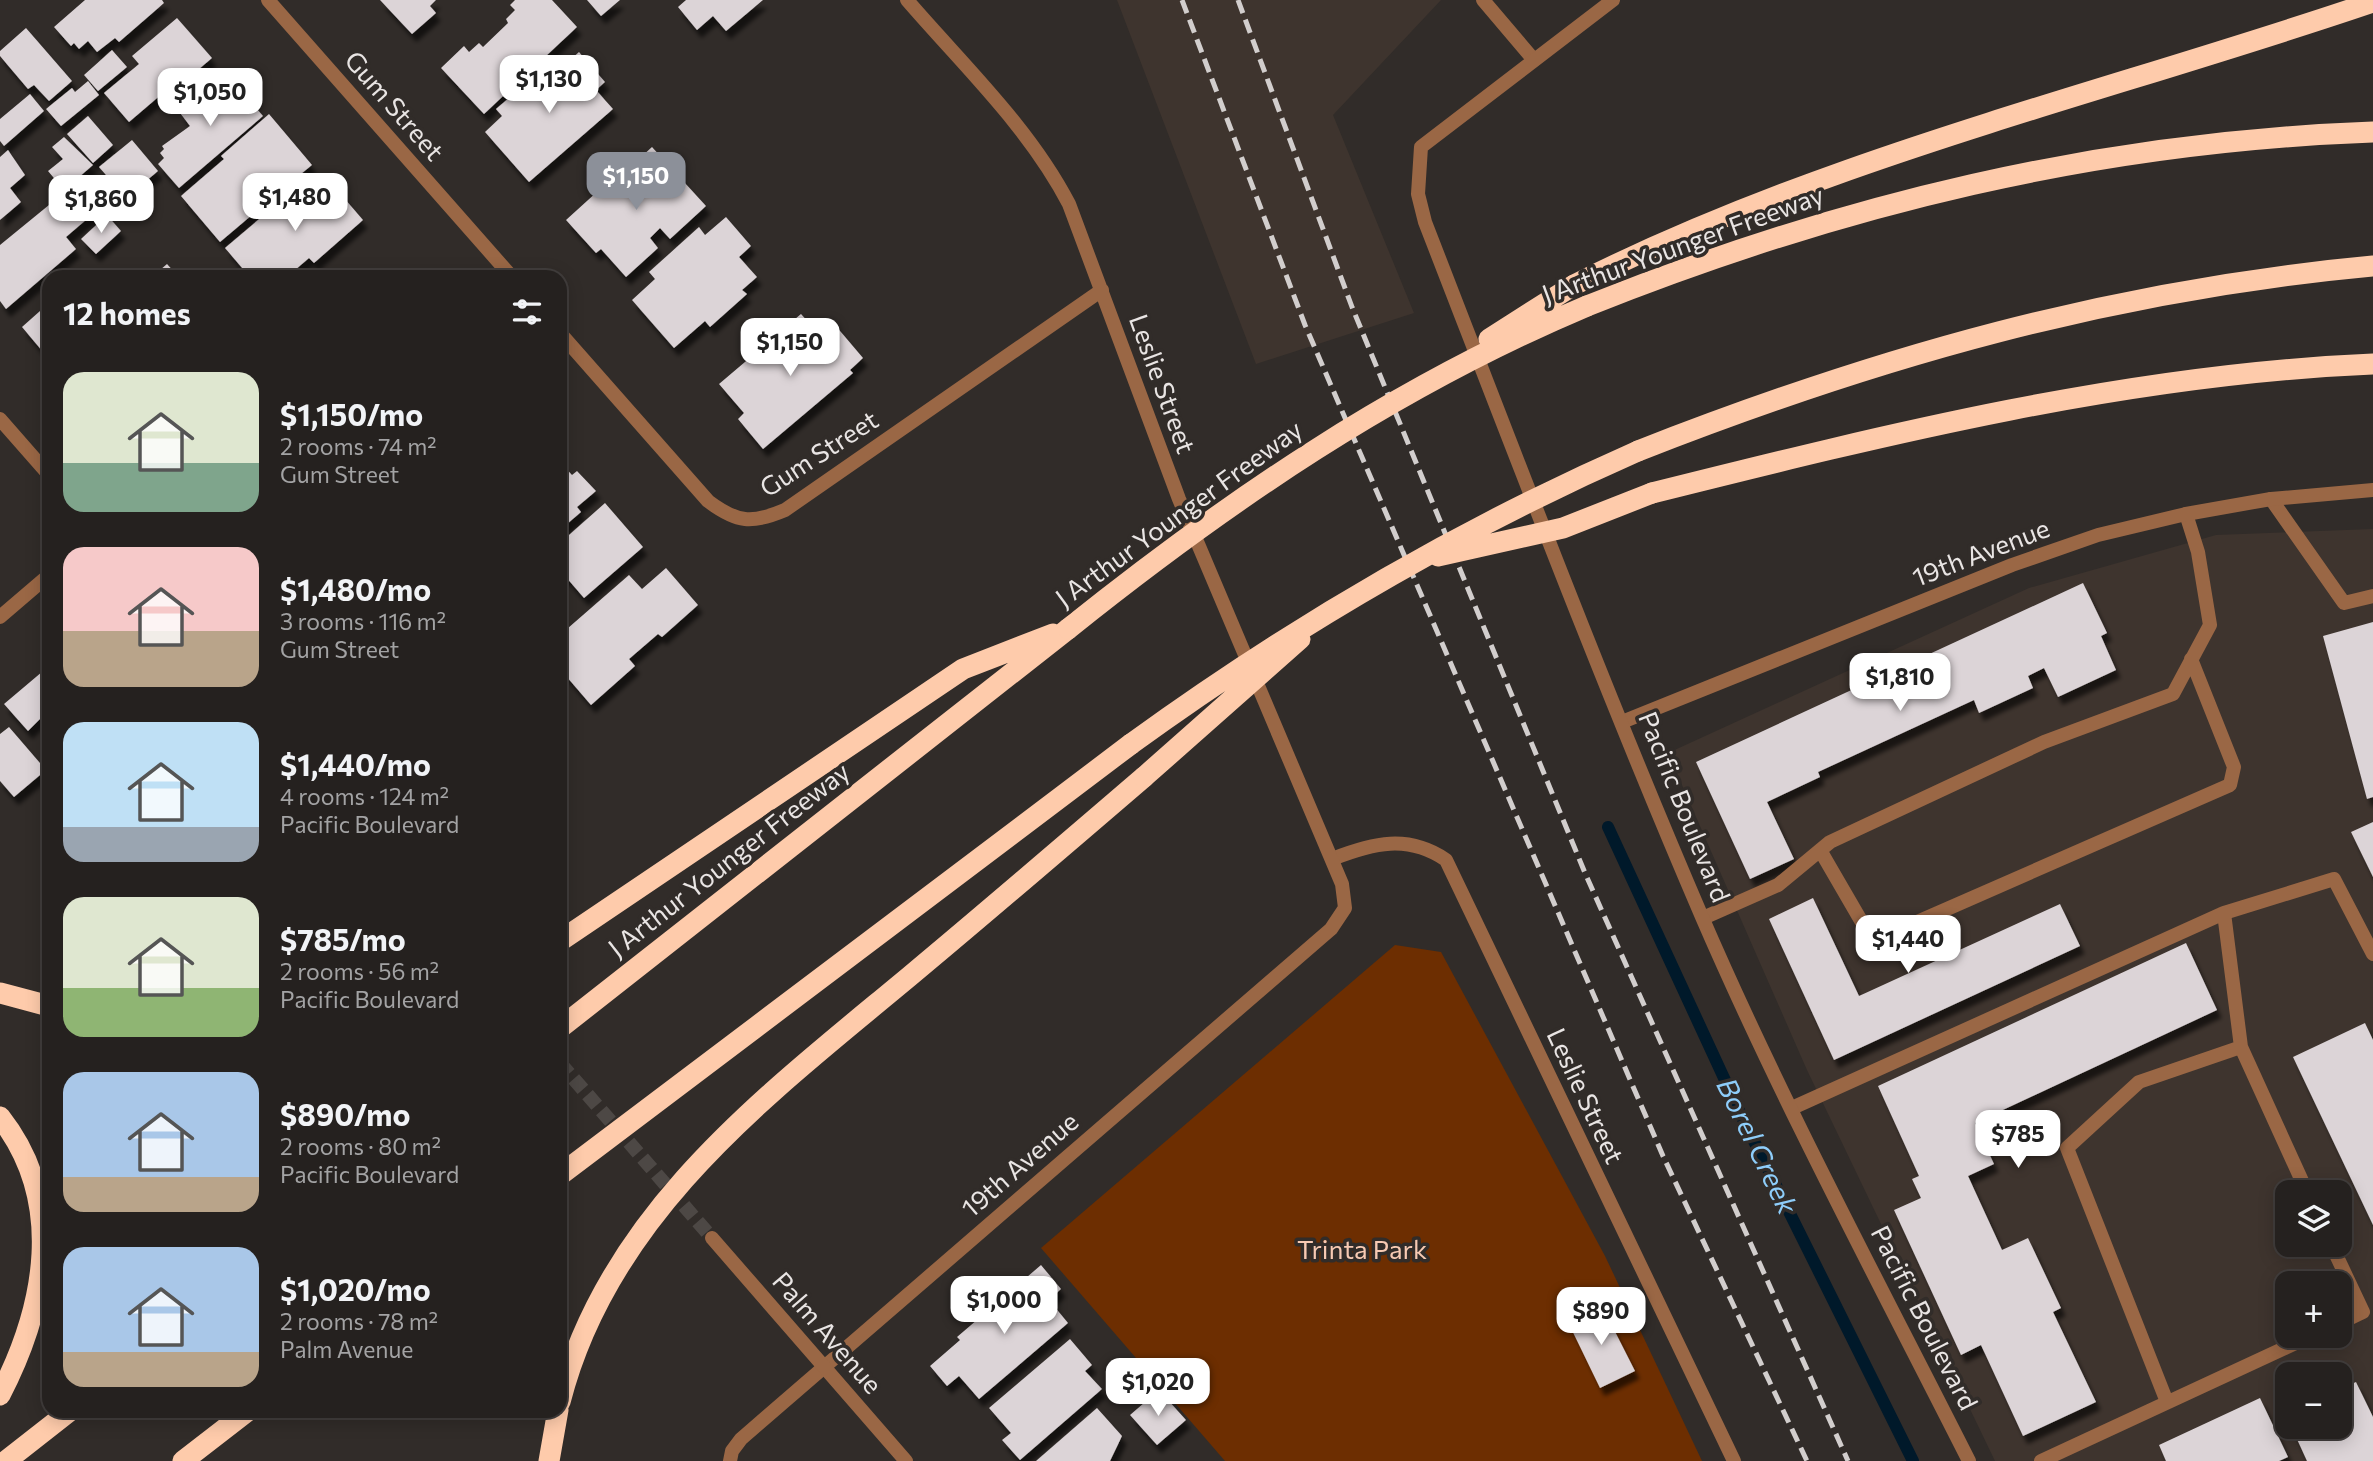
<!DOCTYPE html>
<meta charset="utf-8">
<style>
body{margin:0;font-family:Commissioner,sans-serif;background:#2d2928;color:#f1f3f6;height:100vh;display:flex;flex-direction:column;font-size:26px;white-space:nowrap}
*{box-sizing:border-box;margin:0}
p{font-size:23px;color:#a3a3a4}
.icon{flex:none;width:38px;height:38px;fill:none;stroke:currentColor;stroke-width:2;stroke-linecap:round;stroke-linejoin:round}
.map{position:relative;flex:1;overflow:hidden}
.details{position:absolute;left:42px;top:270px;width:525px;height:1148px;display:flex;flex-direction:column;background:#25211f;border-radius:21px;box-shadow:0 4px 18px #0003,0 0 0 2px #423e3d}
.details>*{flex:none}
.fabs{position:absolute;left:2275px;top:1180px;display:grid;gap:14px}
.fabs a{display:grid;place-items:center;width:77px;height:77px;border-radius:14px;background:#25211f;box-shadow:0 4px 18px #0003,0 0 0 2px #423e3d;font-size:35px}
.price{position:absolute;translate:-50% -60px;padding:0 16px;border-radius:14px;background:#fff;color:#222;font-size:23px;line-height:46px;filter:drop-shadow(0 2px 4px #0008)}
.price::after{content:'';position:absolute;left:50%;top:42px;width:21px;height:16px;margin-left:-10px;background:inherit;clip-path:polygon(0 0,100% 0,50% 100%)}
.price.selected{background:#8c9099;color:#fff}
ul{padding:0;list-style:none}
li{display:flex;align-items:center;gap:21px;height:175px;padding:0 21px}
li span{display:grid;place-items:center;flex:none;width:196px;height:140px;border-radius:21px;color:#555}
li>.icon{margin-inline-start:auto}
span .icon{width:84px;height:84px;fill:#fffc;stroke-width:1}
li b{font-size:30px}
h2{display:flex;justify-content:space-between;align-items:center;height:84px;padding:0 21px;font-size:30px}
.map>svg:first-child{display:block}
.built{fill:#3e342e;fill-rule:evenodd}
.green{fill:#6d2e01}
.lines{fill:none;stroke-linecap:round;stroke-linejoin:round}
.stream{stroke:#00192a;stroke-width:12}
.building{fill:#dcd4d7;filter:url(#shadow)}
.tertiary-tunnel{stroke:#4d4845;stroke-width:14;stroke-dasharray:14 7;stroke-linecap:butt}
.service{stroke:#9a6745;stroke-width:14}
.minor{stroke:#9a6745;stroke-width:14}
.tertiary{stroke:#9a6745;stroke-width:14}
.motorway{stroke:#fecbab;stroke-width:21}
.rail{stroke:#d2cecd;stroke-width:5;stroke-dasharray:14 7;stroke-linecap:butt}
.motorway-bridge{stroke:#fecbab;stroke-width:21}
.labels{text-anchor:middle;stroke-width:7;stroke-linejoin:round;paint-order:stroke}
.street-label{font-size:26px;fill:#e9e5e4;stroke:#312c29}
.park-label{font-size:26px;fill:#f7cab3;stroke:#312c29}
.water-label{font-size:28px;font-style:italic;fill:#8ecdfa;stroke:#312c29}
</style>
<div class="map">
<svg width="2373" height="1461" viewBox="0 0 2373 1461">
<defs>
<filter id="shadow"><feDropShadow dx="4.5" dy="8" stdDeviation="2" flood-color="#0009"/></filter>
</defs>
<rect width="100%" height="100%" fill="#312c29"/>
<path class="built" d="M1117 0H1441L1333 115 1414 313 1256 364Z
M2373 529V1461H1995L1807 1070 1668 753 2029 588 2216 535ZM2287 1192H2340V1244H2287ZM2287 1283H2340V1335H2287ZM2287 1374H2340V1426H2287Z"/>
<path class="green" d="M1395 945 1441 952 1605 1256 1702 1461H1225L1041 1248Z"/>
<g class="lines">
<path class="stream" d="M1608 827 1742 1117 1913 1461"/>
</g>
<path class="building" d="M85 0H162L164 3 119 42 115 38 97 52 88 41 79 49 74 43 71 46 54 27Z
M380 0H436L430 6 436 13 412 34Z
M515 0H552L577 27 484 114 441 68 464 46 469 52 479 43 483 47 508 23 506 19 515 10 510 5Z
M587 0H620L601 16Z
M686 0H763L726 31 713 16 697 30 678 7Z
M177 18 212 58 166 97 163 93 129 122 104 93 139 64 132 56Z
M26 28 72 81 49 101 34 85 28 89 0 56V51Z
M112 50 127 67 98 91 84 75Z
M579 52 605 82 596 90 613 109 529 182 485 132 502 116 496 109 553 60 561 68Z
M231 69 255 97 250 101 263 116 179 188 158 164 164 158 160 153 164 149 162 146 190 126 180 113Z
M88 81 99 95 61 126 46 109 72 88 75 92Z
M30 94 44 111 4 146 0 141V119Z
M269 114 312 165 291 182 285 175 268 190 273 197 220 242 181 196 224 159 221 156Z
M88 116 113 145 93 163 67 134Z
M64 137 93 165 64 190 48 171 63 159 52 147Z
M132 140 158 171 126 198 99 167Z
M652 147 706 206 670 239 660 228 650 238 658 248 626 277 601 249 596 253 566 220 609 181 621 196 628 189 618 178Z
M8 150 25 175 10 188 21 202 0 220V157Z
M326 177 363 220 314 263 309 258 288 276H249L225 248 278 203 286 212Z
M71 187 94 213 66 237 76 249 6 309 0 301V245Z
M107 215 121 231 96 254 81 239Z
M726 217 751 246 739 257 757 277 742 290 747 294 710 327 705 321 674 348 632 300 655 279 649 272 699 227 705 235Z
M167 264 178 276H153Z
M49 303V359L22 327Z
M801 314 822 337 835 325 863 358 850 370 853 373 763 449 738 419 744 413 719 384 752 356 757 362 770 352 764 345Z
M560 462 572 475 577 471 596 491 577 507 581 512 560 530Z
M605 503 643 547 584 598 565 576 560 580V543Z
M666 568 698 605 662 637 658 634 629 659 635 666 591 705 560 669V635L629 575 642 589Z
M2083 583 2107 633 2101 636 2116 670 2058 697 2044 668 2028 676 2033 688 1979 713 1974 700 1818 772 1820 777 1767 802 1794 859 1750 879 1696 762Z
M2373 622V797L2367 799 2323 636Z
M49 666V710L28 731 4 704Z
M9 727 46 770 14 797 0 781V734Z
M2373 822V877L2351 832Z
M1813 898 1859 996 2060 904 2080 946 1834 1060 1769 919Z
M2186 943 2217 1010 1975 1123 1994 1164 1968 1176 2002 1250 2028 1238 2061 1308 2053 1312 2096 1402 2023 1436 1981 1345 1961 1355 1894 1210 1921 1198 1912 1179 1919 1176 1878 1086Z
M2365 1023 2373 1040V1225L2293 1057Z
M1041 1265 1061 1289 1049 1300 1068 1323 979 1399 959 1376 947 1386 930 1366 960 1340 957 1337Z
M1602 1306 1635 1371 1600 1388 1568 1322Z
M1070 1339 1092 1365 1085 1371 1102 1389 1020 1460 1002 1440 1011 1433 989 1408Z
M2356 1382 2373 1417V1461H2307L2291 1426H2340V1389Z
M1159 1390 1186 1420 1157 1445 1130 1415Z
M2260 1398 2288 1457 2279 1461H2166L2159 1445Z
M1097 1408 1122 1436 1110 1461H1036Z"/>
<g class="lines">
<path class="tertiary-tunnel" d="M560 1063 712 1238"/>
<path class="service" d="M1483 0 1534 60
M2271 499 2344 603 2373 596
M1820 850 1867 931 1883 937 2230 785 2234 767 2191 659
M1332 859C1373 843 1408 834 1446 860L1734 1461
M2224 913 2241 1047 2307 1192
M1703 918 1778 885 1830 842 2044 742 2173 694 2210 625 2198 552 2186 514
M1792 1108 2224 913 2334 879 2373 954
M2331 1244 2363 1312 2340 1323
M2167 1402 2067 1148 2139 1082 2241 1047
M2041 1461 2313 1335"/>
<path class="minor" d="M268 0 511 276
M560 333 708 501C737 523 752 524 785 510L1102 290
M0 617 49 575
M1622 722 2012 565 2098 535 2186 514 2271 499 2373 490
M730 1461 732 1451 741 1439 1331 929 1345 908 1342 884 1179 499 1069 204C1029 127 963 65 907 0"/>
<path class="tertiary" d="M1613 0 1421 147 1418 194 1425 222C1515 454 1604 689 1702 917 1782 1102 1878 1281 1969 1461
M0 419 49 475
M712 1238 906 1461"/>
<path class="motorway" d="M1574 285C1827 157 2106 93 2373 2
M1587 306C1842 204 2098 142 2373 132
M1638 451C1880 356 2113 290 2373 266
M1652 493C1888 434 2129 374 2373 364
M560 941 963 669 1053 634
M0 993 49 1006
M560 1028 1068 629
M0 1117C66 1201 46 1306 0 1395
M560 1175 1131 744
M560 1402C608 1213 767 1095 910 976 988 911 1066 844 1144 777
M6 1461 71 1410
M183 1461 249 1410
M549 1461 558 1410"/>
<path class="rail" d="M1182 0 1305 325 1663 1156 1807 1461
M1238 0 1352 307 1585 873 1848 1461"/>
<path class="motorway-bridge" d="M1489 339 1574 285
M1438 556 1563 528 1652 493
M1068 629C1229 500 1395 387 1587 306
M1131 744C1292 627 1456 531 1638 451
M1144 777 1300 639"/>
</g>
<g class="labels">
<g class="street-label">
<text transform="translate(394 106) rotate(49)" y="9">Gum Street</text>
<text transform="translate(1683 245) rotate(-20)" y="9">J Arthur Younger Freeway</text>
<text transform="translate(1162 384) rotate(70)" y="9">Leslie Street</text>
<text transform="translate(819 454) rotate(-33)" y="9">Gum Street</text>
<text transform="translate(1179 514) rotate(-36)" y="9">J Arthur Younger Freeway</text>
<text transform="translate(1981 553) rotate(-21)" y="9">19th Avenue</text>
<text transform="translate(1684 807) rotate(68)" y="9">Pacific Boulevard</text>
<text transform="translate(729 860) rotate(-38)" y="9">J Arthur Younger Freeway</text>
<text transform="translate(1585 1096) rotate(65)" y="9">Leslie Street</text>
<text transform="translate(1020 1165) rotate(-41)" y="9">19th Avenue</text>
<text transform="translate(1924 1318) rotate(63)" y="9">Pacific Boulevard</text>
<text transform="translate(827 1333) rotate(49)" y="9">Palm Avenue</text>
</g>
<g class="park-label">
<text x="1362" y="1259">Trinta Park</text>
</g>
<g class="water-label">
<text transform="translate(1757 1146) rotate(64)" y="10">Borel Creek</text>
</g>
</g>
</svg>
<div class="fabs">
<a><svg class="icon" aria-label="layers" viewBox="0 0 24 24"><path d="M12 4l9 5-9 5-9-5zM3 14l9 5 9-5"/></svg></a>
<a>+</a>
<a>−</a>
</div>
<b class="price" style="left:549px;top:115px">$1,130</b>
<b class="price" style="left:210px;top:128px">$1,050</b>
<b class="price selected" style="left:636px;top:212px">$1,150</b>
<b class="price" style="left:295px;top:233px">$1,480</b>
<b class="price" style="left:101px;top:235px">$1,860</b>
<b class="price" style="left:790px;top:378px">$1,150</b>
<b class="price" style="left:1900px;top:713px">$1,810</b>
<b class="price" style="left:1908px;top:975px">$1,440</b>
<b class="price" style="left:2018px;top:1170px">$785</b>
<b class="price" style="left:1004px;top:1336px">$1,000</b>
<b class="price" style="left:1601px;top:1347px">$890</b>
<b class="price" style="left:1158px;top:1418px">$1,020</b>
<section class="details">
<h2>12 homes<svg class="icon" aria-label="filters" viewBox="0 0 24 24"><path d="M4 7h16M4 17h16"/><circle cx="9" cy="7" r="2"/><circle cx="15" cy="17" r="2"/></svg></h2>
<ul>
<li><span style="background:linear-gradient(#dfe7d0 65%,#7fa58c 0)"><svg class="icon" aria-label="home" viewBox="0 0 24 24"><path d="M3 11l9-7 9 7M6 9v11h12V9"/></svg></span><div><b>$1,150/mo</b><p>2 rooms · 74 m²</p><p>Gum Street</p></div></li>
<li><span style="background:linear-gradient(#f6c9c9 60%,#b9a48a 0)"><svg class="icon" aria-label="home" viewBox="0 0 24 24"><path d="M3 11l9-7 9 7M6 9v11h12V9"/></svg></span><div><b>$1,480/mo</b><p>3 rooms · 116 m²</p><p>Gum Street</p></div></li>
<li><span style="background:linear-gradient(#bfe0f5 75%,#9aa5b1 0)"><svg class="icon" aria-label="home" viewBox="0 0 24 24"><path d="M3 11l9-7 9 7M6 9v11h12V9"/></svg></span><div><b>$1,440/mo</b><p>4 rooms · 124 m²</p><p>Pacific Boulevard</p></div></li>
<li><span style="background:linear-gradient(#dfe7d0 65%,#8fb573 0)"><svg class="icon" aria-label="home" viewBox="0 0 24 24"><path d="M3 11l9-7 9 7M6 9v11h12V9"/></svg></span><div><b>$785/mo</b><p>2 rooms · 56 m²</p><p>Pacific Boulevard</p></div></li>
<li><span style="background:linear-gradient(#a9c7e8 75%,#b9a48a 0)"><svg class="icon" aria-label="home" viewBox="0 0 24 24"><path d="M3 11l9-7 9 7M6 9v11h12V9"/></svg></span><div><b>$890/mo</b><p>2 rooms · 80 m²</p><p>Pacific Boulevard</p></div></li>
<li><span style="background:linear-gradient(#a9c7e8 75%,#b9a48a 0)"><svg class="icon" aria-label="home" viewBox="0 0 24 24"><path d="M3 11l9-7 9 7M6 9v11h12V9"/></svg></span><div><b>$1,020/mo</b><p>2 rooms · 78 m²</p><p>Palm Avenue</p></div></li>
</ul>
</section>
</div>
